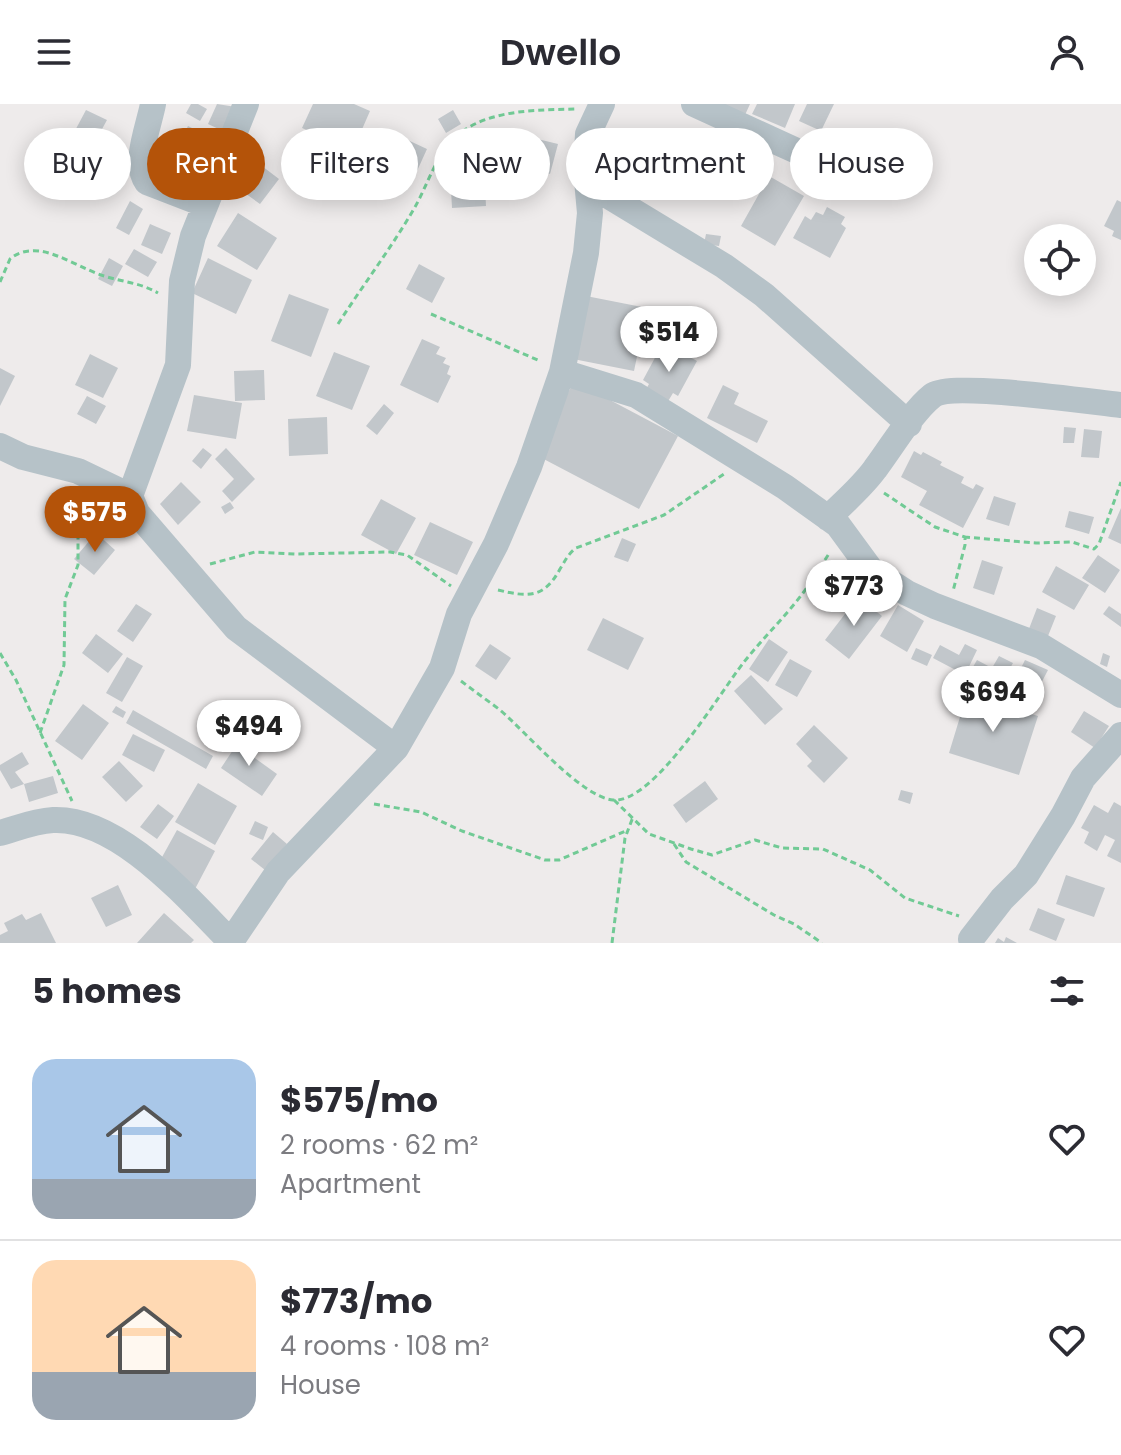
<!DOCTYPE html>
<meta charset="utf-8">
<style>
body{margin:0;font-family:Poppins,sans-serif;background:#f2f2f3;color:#2b2b33;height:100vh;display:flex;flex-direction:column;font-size:30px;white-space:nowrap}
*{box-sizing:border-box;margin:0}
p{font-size:26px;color:#7c7c81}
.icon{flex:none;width:44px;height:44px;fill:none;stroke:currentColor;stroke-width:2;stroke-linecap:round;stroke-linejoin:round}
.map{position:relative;height:839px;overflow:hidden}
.side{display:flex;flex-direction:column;background:#fff;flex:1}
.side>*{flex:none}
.banner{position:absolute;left:24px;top:24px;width:1074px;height:72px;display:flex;gap:16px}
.controls{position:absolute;left:1024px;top:120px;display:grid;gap:16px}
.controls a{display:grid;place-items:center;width:72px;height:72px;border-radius:50%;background:#fff;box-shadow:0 4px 20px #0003;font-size:40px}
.price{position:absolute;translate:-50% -68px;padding:0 18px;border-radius:28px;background:#fff;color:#222;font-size:26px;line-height:52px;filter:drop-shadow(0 2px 4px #0008)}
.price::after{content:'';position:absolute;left:50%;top:48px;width:24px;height:18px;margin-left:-12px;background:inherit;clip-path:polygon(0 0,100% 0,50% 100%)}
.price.active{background:#b45309;color:#fff}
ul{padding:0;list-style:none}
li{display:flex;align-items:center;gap:24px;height:200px;padding:0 32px}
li+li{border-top:2px solid #e1e1e2}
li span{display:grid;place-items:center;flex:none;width:224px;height:160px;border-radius:24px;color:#555}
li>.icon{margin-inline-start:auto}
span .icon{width:96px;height:96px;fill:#fffc;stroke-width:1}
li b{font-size:34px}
h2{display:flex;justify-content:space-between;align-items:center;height:96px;padding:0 32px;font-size:34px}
.pill{padding:0 28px;border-radius:36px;background:#fff;box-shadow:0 4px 20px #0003;font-size:28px;line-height:72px}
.pill.active{background:#b45309;color:#fff}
header{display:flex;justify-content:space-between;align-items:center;height:104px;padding:0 32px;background:#fff;font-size:36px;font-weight:600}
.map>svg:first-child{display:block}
.building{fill:#c2c7cb}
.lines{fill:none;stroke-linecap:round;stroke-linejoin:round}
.path{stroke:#71ca95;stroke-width:3;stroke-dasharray:6 4;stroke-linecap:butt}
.minor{stroke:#b6c2c8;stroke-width:26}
</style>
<header><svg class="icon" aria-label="menu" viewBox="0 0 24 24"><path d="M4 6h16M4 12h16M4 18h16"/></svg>Dwello<svg class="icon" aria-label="person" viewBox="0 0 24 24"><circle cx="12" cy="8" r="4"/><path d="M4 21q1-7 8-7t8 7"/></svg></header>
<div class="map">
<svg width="1121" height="839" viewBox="0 0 1121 839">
<rect width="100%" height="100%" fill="#eeebeb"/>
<path class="building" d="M191 0H198L207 5 200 17 186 9Z
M217 0 236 3 225 28 208 20Z
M313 0H354L370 7 353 46 302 24Z
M721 0H750L745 11Z
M757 0H795L785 24 752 10Z
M807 0H834L821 27 799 17Z
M86 6 107 16 90 47 70 36Z
M453 6 461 20 446 29 438 15Z
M188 22 206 31 202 38 218 46 203 75 184 65 181 72 163 63 168 53 162 50 174 25 184 30Z
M719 23 728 56 710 61 701 29Z
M384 25 427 45 417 67 373 47Z
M513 29 558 40 550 70 506 58Z
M821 32 872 58 859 83 808 57Z
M676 34 692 41 678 74 661 67Z
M302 37 338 54 322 87 285 70Z
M743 37 773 53 760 76 730 61Z
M254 56 279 75 260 100 235 82Z
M484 65 486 102 452 104 450 67Z
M769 72 804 92 775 142 741 122Z
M702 73 720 82 713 95 695 86Z
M1117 96 1121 98V136L1112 132 1114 127 1104 122Z
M130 97 143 105 129 131 116 124Z
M827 103 845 113 841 120 846 124 830 154 793 134 805 112 811 116 816 108 823 111Z
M238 109 277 134 257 166 217 142Z
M150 120 171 129 162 150 141 141Z
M706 130 721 132 719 142 704 140Z
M134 145 157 158 148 173 125 160Z
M109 154 123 162 112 182 98 175Z
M208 154 252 176 236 210 192 189Z
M419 160 445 174 432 199 406 185Z
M289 190 329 205 311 253 271 237Z
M581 191 647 204 634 267 568 254Z
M422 235 440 243 436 250 446 254 443 259 450 262 447 270 451 272 438 299 400 281Z
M670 242 697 257 678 292 673 289 667 299 645 287 649 280 643 276 657 250 664 253Z
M334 248 370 262 352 306 316 292Z
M90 250 118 264 103 294 75 281Z
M0 264 15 272 0 302Z
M264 266 265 296 235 297 234 267Z
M574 277 678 332 639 405 536 351Z
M723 281 739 289 734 300 768 317 757 339 707 314Z
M194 291 242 299 236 335 187 327Z
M87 292 106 302 96 320 77 310Z
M384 300 394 309 377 331 366 322Z
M327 313 328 350 289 352 288 315Z
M1064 323 1076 324 1074 339H1063Z
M1084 325 1102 327 1099 354 1081 353Z
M203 344 212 351 201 365 192 357Z
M226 344 255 375 232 398 222 387 234 375 215 355Z
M914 347 921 351 923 348 942 358 940 361 964 373 961 379 973 385 976 380 984 384 963 424 919 401 927 387 901 373Z
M181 378 201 398 178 421 160 400Z
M994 392 1016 399 1009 422 986 415Z
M381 395 416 414 396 450 361 431Z
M230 398 234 404 225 410 221 403Z
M1121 404V440L1108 434Z
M1069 407 1094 413 1089 430 1065 423Z
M430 418 473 438 457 471 414 451Z
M96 429 115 446 94 471 74 455Z
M622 434 636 440 628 458 614 453Z
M1098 451 1120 466 1105 489 1082 474Z
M982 456 1003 463 994 491 973 484Z
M1056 462 1089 481 1074 506 1042 488Z
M858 493 882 512 849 555 825 536Z
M136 500 152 510 133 538 117 527Z
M898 501 924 517 907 548 880 532Z
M1109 502 1121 510V523L1103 510Z
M1037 504 1056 512 1046 537 1027 530Z
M603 514 644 534 628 566 587 546Z
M96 530 123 550 108 569 82 549Z
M769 535 788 548 768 578 749 565Z
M490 540 511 554 496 576 475 562Z
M965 540 977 546 965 571 933 554 940 541 959 551Z
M916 544 932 551 927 562 911 555Z
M1103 549 1110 552 1107 563 1100 560Z
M999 552 1013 559 999 584 970 568 977 556 992 564Z
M127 553 143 562 122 598 106 589Z
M790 555 812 567 797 593 775 581Z
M1025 556 1048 566 1034 593 1020 585 1021 582 1014 578Z
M751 571 783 605 765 621 734 587Z
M967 590 1038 612 1019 671 949 649Z
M83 600 109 619 82 656 55 637Z
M116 602 126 608 123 614 112 608Z
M133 606 213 652 206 665 126 619Z
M1084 607 1109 622 1095 644 1071 628Z
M814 621 848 654 824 679 807 662 812 657 796 640Z
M133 630 165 646 154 668 122 651Z
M241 634 256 645 252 652 277 670 262 692 221 664Z
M22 648 29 660 15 668 24 680 11 685 0 666V661Z
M119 657 143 682 126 698 102 673Z
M53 672 58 689 29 698 24 680Z
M705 677 718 695 686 719 673 701Z
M198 679 237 702 215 741 175 718Z
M901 686 913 689 910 700 898 696Z
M1114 698 1121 702V759L1107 752 1115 736 1105 731 1097 747 1084 739 1089 728 1081 724 1094 701 1108 709Z
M158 700 174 712 157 735 140 723Z
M255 717 268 723 263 736 249 730Z
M177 726 215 747 195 785 156 764Z
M273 728 287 740 265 766 251 755Z
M1066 771 1105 784 1094 813 1056 800Z
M118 781 132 811 106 823 91 794Z
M1038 804 1065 815 1056 837 1029 826Z
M41 809 56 839H0V831L8 827 4 819 22 810 26 816Z
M164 809 194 836 191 839H137Z
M1006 833 1017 839H995L998 834 1004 838Z"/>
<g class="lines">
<path class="path" d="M0 178 10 155C18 148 28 146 39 147 58 149 85 166 104 172 123 178 141 179 158 189
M431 210 540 257
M338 220C363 181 392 143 415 103 428 80 438 46 459 30 490 5 539 6 577 5
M884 389 935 423 965 433V441L953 487
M964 433 1036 439 1072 438 1094 445 1099 440 1121 378
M210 460 255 448 296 450 390 448 407 451 451 482
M498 486C527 493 544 495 560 465 565 457 568 450 576 444L664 411 724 370
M0 549 16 576 72 697
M461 577C474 587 487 596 500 606 525 627 581 693 613 696 654 700 721 587 744 558 763 534 785 513 803 489 813 476 821 462 830 448
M40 629 64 561 65 495 78 461V392
M614 696 649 730 691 745 712 751 755 736 782 744 823 745 870 766 905 794 959 812
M374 700 421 708 462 727 545 756H559L628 726
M674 740 686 758 774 811 794 820 822 839
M612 839 625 734 633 713"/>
<path class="minor" d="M153 0C149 22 133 59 147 78L204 100
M694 0 799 48
M587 79 724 162 764 191 909 320
M562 268 636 291 785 383 838 421 871 466 907 489 935 502 1041 542 1121 591
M0 342 23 353 78 367 130 392 137 409 236 524 396 644
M130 392 178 261 182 177 193 132 246 0
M828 414C844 398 862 383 875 365 891 344 912 308 932 292 951 277 1091 298 1121 301
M0 729C18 724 34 717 53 716 119 713 188 795 231 838
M971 835 1002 795 1026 771 1063 712 1083 674 1121 631
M230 839 278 768 396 644 442 564 459 510 496 440 529 363 562 268 586 149 590 109 586 65 588 30 602 0"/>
</g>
</svg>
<div class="controls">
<a><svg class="icon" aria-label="locate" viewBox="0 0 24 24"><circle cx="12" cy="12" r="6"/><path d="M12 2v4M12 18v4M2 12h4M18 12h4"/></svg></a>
</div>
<b class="price" style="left:669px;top:270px">$514</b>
<b class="price active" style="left:95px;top:450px">$575</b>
<b class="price" style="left:854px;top:524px">$773</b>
<b class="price" style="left:993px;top:630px">$694</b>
<b class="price" style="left:249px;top:664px">$494</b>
<div class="banner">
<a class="pill">Buy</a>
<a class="pill active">Rent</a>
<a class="pill">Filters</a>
<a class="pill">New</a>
<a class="pill">Apartment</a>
<a class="pill">House</a>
</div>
</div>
<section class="side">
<h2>5 homes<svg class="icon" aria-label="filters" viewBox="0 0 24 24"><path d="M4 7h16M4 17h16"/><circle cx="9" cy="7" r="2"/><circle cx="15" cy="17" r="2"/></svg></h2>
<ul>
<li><span style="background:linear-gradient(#a9c7e8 75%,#9aa5b1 0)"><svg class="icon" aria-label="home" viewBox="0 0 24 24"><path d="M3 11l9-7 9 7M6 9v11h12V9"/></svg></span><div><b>$575/mo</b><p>2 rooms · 62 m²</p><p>Apartment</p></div><svg class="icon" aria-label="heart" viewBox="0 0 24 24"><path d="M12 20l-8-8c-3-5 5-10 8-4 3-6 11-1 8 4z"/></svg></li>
<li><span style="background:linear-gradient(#ffd9b3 70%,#9aa5b1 0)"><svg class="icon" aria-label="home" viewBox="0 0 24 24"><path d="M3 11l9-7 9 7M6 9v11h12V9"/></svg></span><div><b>$773/mo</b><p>4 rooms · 108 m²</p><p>House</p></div><svg class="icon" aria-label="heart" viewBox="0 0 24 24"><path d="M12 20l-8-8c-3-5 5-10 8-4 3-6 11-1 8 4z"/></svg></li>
</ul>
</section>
